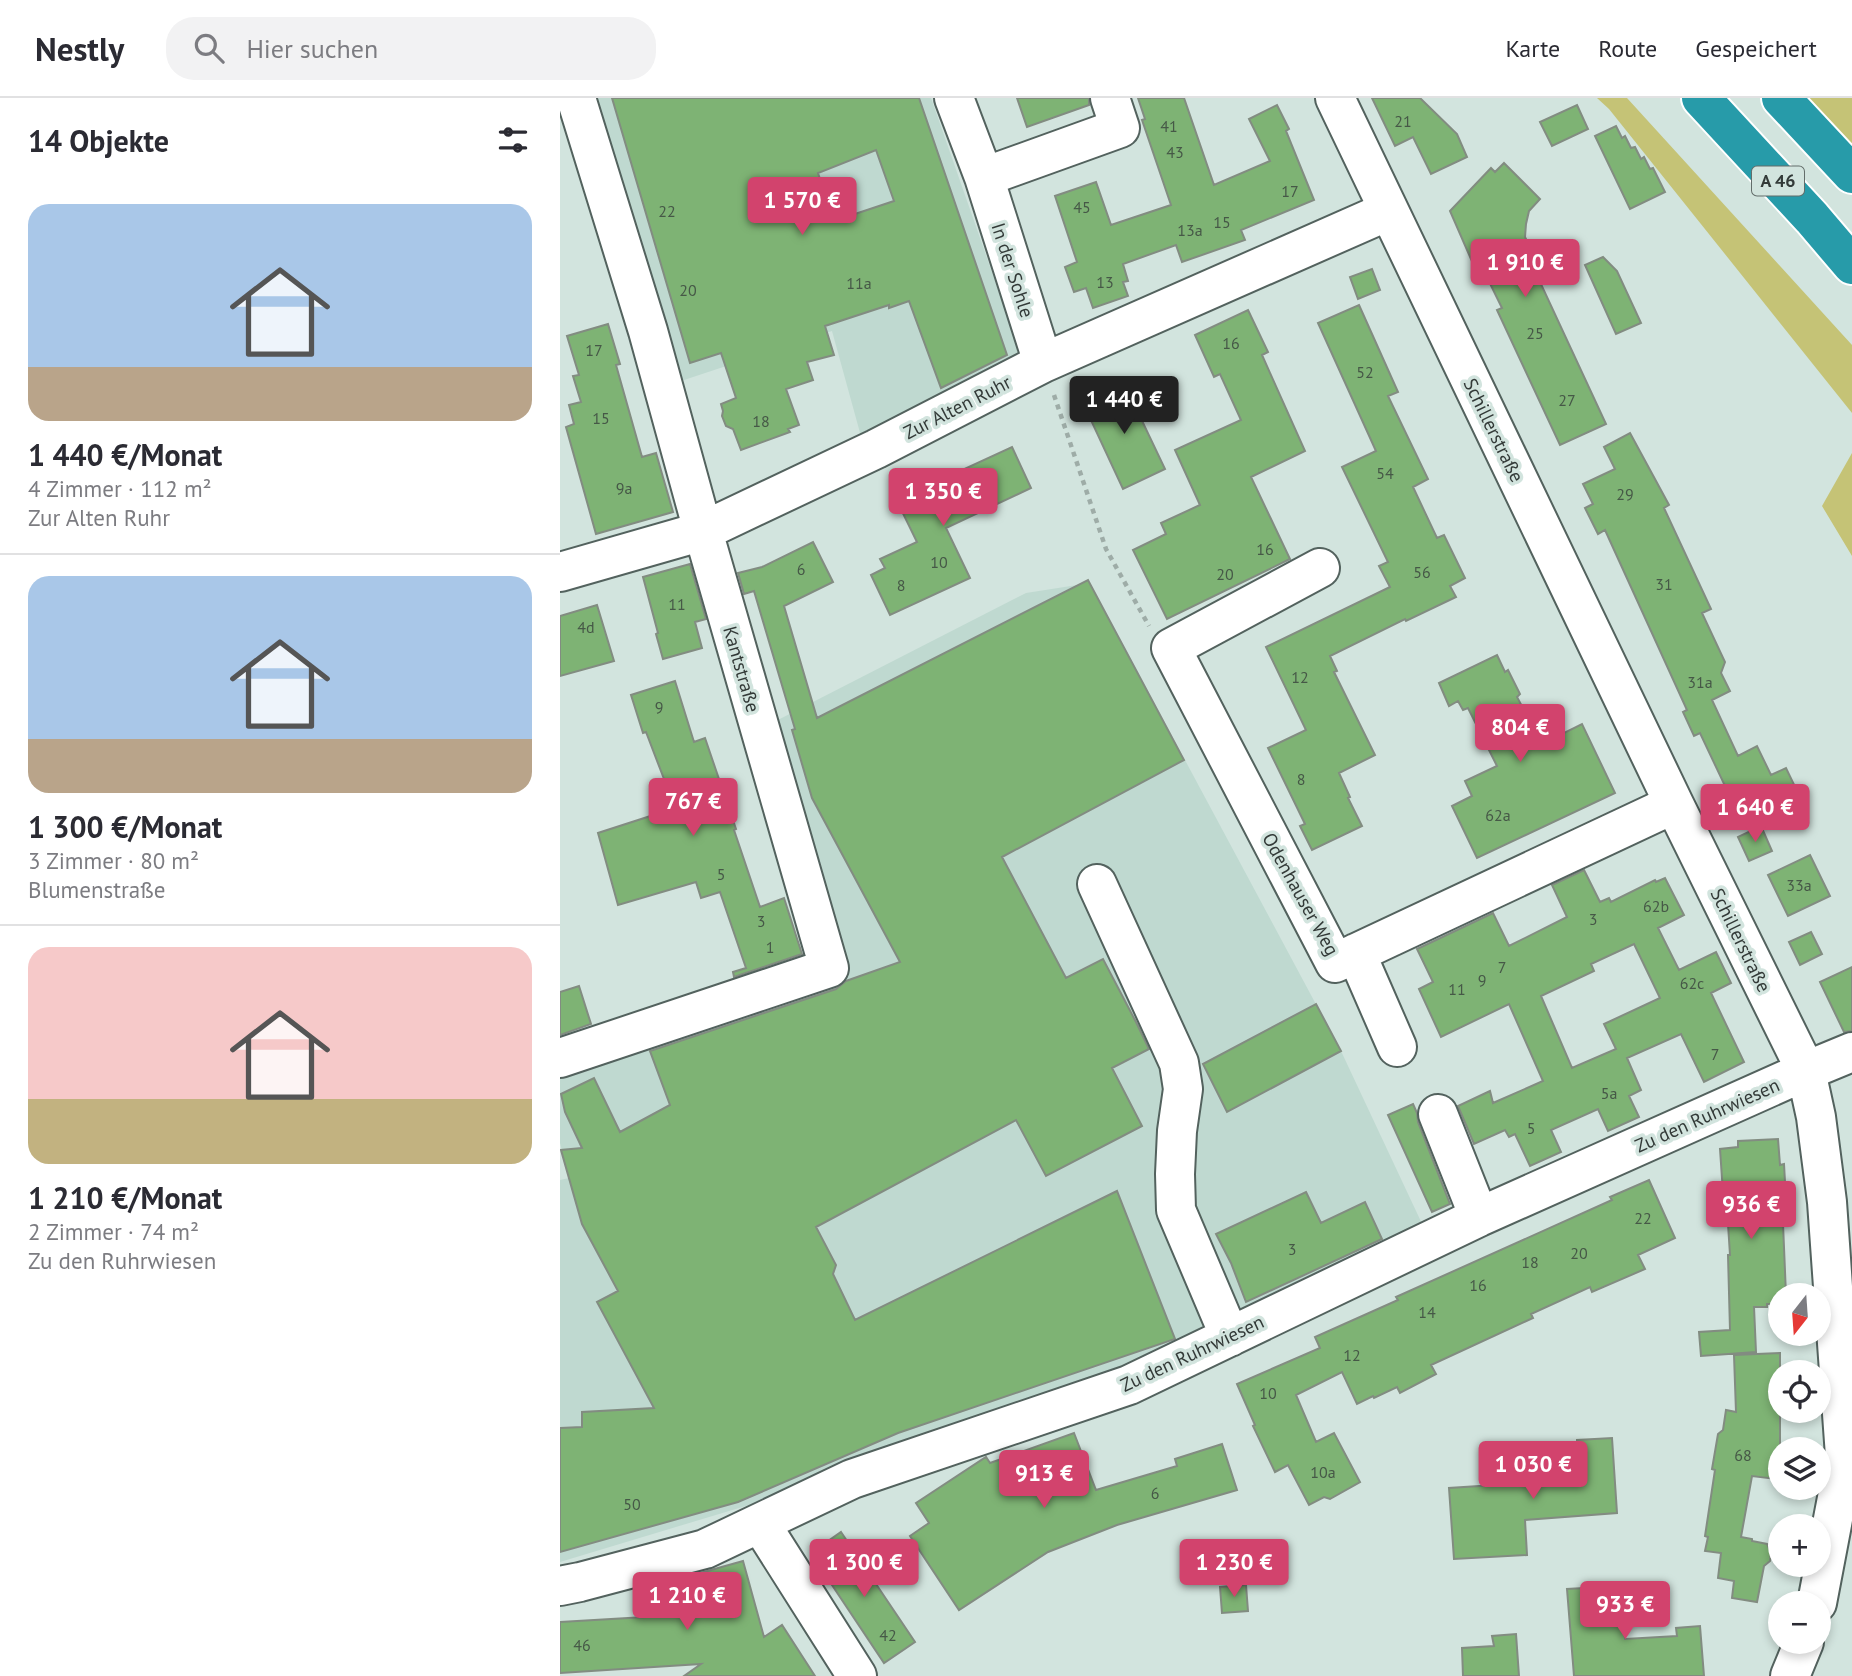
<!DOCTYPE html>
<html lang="de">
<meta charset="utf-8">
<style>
body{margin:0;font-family:"PT Sans",sans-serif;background:#f2f2f3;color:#2b2b33;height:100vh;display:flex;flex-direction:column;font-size:26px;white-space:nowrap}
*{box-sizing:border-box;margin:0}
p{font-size:23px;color:#7c7c81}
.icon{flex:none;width:38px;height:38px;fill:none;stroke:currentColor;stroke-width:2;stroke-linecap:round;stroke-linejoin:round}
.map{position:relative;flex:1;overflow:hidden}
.panel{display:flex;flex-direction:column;background:#fff;width:560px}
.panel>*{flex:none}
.needle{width:46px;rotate:197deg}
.controls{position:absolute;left:1208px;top:1185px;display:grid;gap:14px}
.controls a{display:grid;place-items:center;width:63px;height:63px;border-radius:50%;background:#fff;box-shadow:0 4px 10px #0003;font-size:35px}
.price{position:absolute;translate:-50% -60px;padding:0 16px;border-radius:7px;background:#d2436d;color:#fff;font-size:23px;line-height:46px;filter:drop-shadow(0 2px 4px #0008)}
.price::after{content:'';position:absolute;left:50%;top:42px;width:21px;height:16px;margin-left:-10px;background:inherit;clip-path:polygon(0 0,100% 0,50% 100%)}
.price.current{background:#222;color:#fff}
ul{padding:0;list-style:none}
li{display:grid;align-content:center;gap:14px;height:371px;padding:0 28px}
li+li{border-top:2px solid #e1e1e2}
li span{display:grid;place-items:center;height:217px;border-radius:21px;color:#555}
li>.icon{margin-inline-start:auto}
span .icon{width:126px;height:126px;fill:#fffc;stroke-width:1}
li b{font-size:30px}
h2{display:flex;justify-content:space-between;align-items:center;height:84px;padding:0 28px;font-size:30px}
header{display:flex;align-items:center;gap:42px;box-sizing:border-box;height:98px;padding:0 35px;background:#fff;border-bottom:2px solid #e1e1e2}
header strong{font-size:33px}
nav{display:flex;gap:38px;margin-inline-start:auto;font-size:24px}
.search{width:490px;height:63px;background:#f2f2f3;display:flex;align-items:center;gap:18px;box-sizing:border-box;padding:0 24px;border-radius:28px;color:#7c7c81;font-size:26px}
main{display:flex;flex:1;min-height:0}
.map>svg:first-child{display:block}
.built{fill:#bfd9d0}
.green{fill:#c5c376}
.building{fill:#7eb374;stroke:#828c81;stroke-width:2;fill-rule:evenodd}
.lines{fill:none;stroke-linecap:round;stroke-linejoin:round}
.minor-casing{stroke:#53625e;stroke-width:42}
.highway-casing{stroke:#fff;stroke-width:42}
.path{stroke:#9eaca7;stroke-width:4.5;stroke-dasharray:5 5;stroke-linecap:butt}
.minor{stroke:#fff;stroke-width:38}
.highway{stroke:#279ba9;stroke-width:38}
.labels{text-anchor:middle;stroke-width:7;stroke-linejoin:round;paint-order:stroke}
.number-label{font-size:16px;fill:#465847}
.shield{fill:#d2e4de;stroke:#636d6a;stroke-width:2}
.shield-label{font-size:18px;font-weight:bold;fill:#333a38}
.street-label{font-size:19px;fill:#333a38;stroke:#d2e4de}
</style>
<header>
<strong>Nestly</strong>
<div class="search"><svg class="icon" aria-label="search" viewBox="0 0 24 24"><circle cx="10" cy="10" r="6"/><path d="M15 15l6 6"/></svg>Hier suchen</div>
<nav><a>Karte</a><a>Route</a><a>Gespeichert</a></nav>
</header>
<main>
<section class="panel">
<h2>14 Objekte<svg class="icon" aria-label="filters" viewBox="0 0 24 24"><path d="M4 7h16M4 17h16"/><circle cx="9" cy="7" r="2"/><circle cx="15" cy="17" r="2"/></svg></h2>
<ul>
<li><span style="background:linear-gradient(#a9c7e8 75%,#b9a48a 0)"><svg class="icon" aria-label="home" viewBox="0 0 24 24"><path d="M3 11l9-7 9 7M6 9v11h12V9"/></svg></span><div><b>1 440 €/Monat</b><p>4 Zimmer · 112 m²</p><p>Zur Alten Ruhr</p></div></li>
<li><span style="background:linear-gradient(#a9c7e8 75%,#b9a48a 0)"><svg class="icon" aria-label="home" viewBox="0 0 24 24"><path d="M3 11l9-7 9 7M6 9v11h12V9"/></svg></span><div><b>1 300 €/Monat</b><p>3 Zimmer · 80 m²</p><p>Blumenstraße</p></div></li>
<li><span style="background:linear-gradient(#f6c9c9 70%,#c2b280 0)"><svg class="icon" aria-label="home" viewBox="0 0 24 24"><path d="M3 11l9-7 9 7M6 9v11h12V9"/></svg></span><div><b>1 210 €/Monat</b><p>2 Zimmer · 74 m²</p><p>Zu den Ruhrwiesen</p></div></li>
</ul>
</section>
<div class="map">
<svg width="1292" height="1578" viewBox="0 0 1292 1578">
<rect width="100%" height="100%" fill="#d2e4de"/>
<path class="built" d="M32 0H371L461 257 302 342 272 233 115 285Z
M530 485 781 953 864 1130 565 1270 212 1400 0 1464V1082L9 1080 0 1045V972L280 885 212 625 466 495Z"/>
<path class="green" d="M1037 0H1067L1292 247V315L1049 11Z
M1239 0H1292V58Z
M1292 355V458L1262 408Z"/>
<path class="building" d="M52 0H359L447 257 381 290 349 203 329 210V207L265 228 274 257 247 264 253 282 226 291 239 327 228 331 230 334 181 352 173 331 166 328 162 318 163 313 161 306 176 300 161 255 130 265ZM316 52 334 103 274 123 258 75Z
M457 0H529V7L467 29Z
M578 0H624L654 87 710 63 689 21 717 7 729 31 726 33 754 102 681 132 685 142 622 164 616 147 563 166 568 183 563 184 568 198 533 210 526 190 514 194 505 169 517 164 495 98 536 84 551 127 611 107 582 22 585 21Z
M812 0H860L897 36 907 59 871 76 853 39 835 48Z
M1017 7 1028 31 992 48 980 24Z
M1056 28 1062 40 1065 38 1071 50 1075 49 1081 61 1084 59 1090 71 1093 70 1105 94 1070 111 1035 38Z
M944 65 980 101 969 113 966 126 965 139 972 154 967 156 1046 326 1000 347 937 212 942 210 920 165 914 168 890 113 931 70 935 74Z
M1043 159 1057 173 1081 225 1056 236 1025 167Z
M812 171 820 192 798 201 790 179Z
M799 207 838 294 828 298 868 381 853 389 877 440 884 437 905 480 890 488 896 499 846 523 845 521 770 558 777 573 774 574 815 657 779 675 790 699 788 700 802 728 752 752 740 728 745 726 708 650 746 632 706 549 830 489 819 468 828 464 782 369 816 353 758 225Z
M688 212 708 254 702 257 745 353 691 379 730 461 607 521 573 452 606 436 601 425 640 407 615 352 681 322 660 276 654 279 635 237Z
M48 226 60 266 56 267 82 359 96 355 113 414 36 436 6 329 14 326 9 307 21 304 13 278 19 277 7 238Z
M564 285 605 371 563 391 523 305Z
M1070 335 1109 407 1104 410 1151 511 1142 515 1165 564 1161 575 1170 593 1152 602 1178 658 1197 648 1211 677 1226 670 1239 697 1182 724 1140 635 1134 638 1123 614 1127 612 1045 432 1038 436 1025 410 1033 406 1023 386 1055 371 1044 349Z
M452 349 471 390 386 430 410 480 330 517 311 477 325 470 320 461 357 444 334 397 382 374 385 380Z
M253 444 273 484 224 508 257 620 528 482 624 662 442 759 506 880 543 861 576 924 589 951 552 970 582 1028 486 1078 456 1022 256 1129 276 1167 273 1176 295 1222 557 1093 615 1241 338 1335 178 1404 0 1454V1330L22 1329V1314L94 1310 37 1204 58 1193 22 1126 1 1052 22 1050 5 1014 1 996 34 980 60 1034 110 1007 90 953 276 891 286 883 340 864 252 700 232 632 235 631 194 493 184 496 178 475 202 469Z
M130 466 146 521 135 524 142 550 103 561 96 536 98 535 83 479Z
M37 507 54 563 0 578V518Z
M937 557 945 574 948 572 960 596 957 599 982 646 1022 626 1055 695 917 760 892 708 912 698 905 683 937 668 908 610 903 612 898 603 889 608 879 585Z
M115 583 134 644 145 640 176 731 174 732 200 809 224 800 242 856 174 879 173 874 186 870 160 794 141 800 136 784 58 807 38 735 109 712 98 682 104 681 86 634 83 635 71 597Z
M1201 728 1212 753 1189 763 1178 739Z
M1250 757 1270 798 1228 818 1208 777Z
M1024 772 1040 804 1049 800 1051 804 1095 782 1096 784 1105 780 1124 817 1098 830 1119 872 1156 854 1171 885 1151 895 1184 964 1144 984 1121 936 1067 960 1081 992 1069 998 1079 1019 1048 1033 1038 1011 991 1032 1001 1054 970 1068 955 1036 949 1039 945 1032 914 1046 898 1008 930 993 933 1005 983 983 949 906 881 939 859 891 873 884 857 851 933 815 949 848 1007 819 992 787ZM1074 846 1100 900 1044 926 1056 951 1012 970 981 898 1034 873 1031 866Z
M1251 834 1262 856 1240 867 1229 844Z
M1292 869V933L1284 934 1260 884Z
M19 888 31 926 0 937V894Z
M756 906 781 953 667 1014 643 966Z
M853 1006 857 1015 858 1024 890 1106 872 1114 828 1017Z
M1218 1041 1220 1067 1224 1066 1226 1102H1222L1226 1197H1220V1206H1207V1209H1194L1196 1254 1141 1258 1139 1234 1170 1232 1168 1157H1170L1166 1095H1163L1160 1051 1178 1049V1043Z
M1089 1082 1115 1140 1078 1157 1085 1171 1032 1194 1030 1189 971 1216 973 1220 871 1267 876 1276 840 1295 837 1289 814 1300 813 1298 797 1306 782 1274 736 1297 756 1344 774 1335 800 1384 770 1401 764 1399 749 1407 728 1367 715 1374 693 1328 695 1327 677 1286 760 1250 755 1239 838 1202 836 1199 1052 1102 1050 1099Z
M746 1094 761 1125 805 1104 822 1141 686 1204 671 1165 656 1136Z
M1220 1255V1363L1216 1381 1192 1378 1181 1439 1192 1441V1443L1207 1446 1211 1454 1210 1463 1204 1468 1197 1504 1172 1500 1174 1483 1158 1480 1161 1455 1145 1453 1148 1439 1145 1438 1155 1372 1152 1371 1158 1336 1163 1332 1166 1312 1176 1314 1174 1257Z
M514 1335 536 1392 617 1368 615 1361 662 1346 677 1392 557 1427 488 1454 399 1512 350 1438 369 1425 356 1405 426 1359 430 1365Z
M1052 1340 1057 1415 965 1422 967 1457 894 1461 889 1390 983 1384 981 1354 1017 1352V1342Z
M281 1434 355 1544 324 1565 258 1466 268 1459 261 1448Z
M183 1463 204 1539 222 1527 255 1578H124L141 1566 0 1575V1524L85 1519 76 1493Z
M686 1487 688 1513 662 1515 660 1489Z
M1061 1488 1065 1541 1117 1538 1116 1530 1140 1528 1144 1578H1014L1007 1491Z
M956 1536 959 1578H903L902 1550 934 1548 932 1538Z"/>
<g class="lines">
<g class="minor-casing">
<path id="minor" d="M394 0 424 79 483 265
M775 0 1114 706 1246 973 1256 1019 1267 1104 1285 1358 1257 1505
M424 79 560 30 550 0
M760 470 611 550 775 865 1114 706
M0 474 143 433 316 351 483 265 828 113
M537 786 619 965 623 991 617 1033 615 1076 616 1112 670 1239
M796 855 837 949
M0 960 269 870 143 433 88 233 16 0
M878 1016 919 1119
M200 1425 297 1578
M0 1488 20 1484 145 1451 292 1381 569 1287 919 1119 1246 973 1292 954
M1230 1578 1244 1544"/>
</g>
<g class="highway-casing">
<path id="highway" d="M1141 0 1252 120 1292 167
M1221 0 1292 76"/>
</g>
<path class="path" d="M494 297 546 451 589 528"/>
<use href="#minor" class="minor"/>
<use href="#highway" class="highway"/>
</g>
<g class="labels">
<g class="number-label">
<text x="843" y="29">21</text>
<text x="609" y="34">41</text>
<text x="615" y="60">43</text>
<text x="730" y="99">17</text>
<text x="522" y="115">45</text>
<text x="107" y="119">22</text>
<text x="662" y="130">15</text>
<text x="630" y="138">13a</text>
<text x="545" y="190">13</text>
<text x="299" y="191">11a</text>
<text x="128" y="198">20</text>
<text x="975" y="241">25</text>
<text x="671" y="251">16</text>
<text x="34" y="258">17</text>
<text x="805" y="280">52</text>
<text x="1007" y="308">27</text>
<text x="41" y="326">15</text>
<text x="201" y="329">18</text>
<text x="825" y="381">54</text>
<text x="64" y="396">9a</text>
<text x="1065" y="402">29</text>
<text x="705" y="457">16</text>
<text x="379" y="470">10</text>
<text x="241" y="477">6</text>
<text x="862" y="480">56</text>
<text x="665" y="482">20</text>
<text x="1104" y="492">31</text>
<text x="341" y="493">8</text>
<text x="117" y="512">11</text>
<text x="26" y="535">4d</text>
<text x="740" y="585">12</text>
<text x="1140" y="590">31a</text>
<text x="99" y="615">9</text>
<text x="741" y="687">8</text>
<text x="938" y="723">62a</text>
<text x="161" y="782">5</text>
<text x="1239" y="793">33a</text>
<text x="1096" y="814">62b</text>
<text x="1033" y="827">3</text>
<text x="201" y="829">3</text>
<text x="210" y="855">1</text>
<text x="942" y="875">7</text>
<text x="922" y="888">9</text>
<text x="1132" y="891">62c</text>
<text x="897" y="897">11</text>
<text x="1155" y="962">7</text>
<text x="1049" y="1001">5a</text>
<text x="971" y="1036">5</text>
<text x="1083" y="1126">22</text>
<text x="732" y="1157">3</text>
<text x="1019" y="1161">20</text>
<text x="970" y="1170">18</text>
<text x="918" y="1193">16</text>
<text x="867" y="1220">14</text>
<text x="792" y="1263">12</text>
<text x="708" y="1301">10</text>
<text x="1183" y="1363">68</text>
<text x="763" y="1380">10a</text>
<text x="595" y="1401">6</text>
<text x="72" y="1412">50</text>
<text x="328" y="1543">42</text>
<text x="22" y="1553">46</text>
</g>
<rect class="shield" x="1192" y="68.5" width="52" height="29" rx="5"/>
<g class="shield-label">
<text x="1218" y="89">A 46</text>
</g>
<g class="street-label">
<text transform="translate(453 172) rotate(72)" y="7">In der Sohle</text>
<text transform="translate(397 309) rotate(-27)" y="7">Zur Alten Ruhr</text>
<text transform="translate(934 332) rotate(64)" y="7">Schillerstraße</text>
<text transform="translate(182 571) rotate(74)" y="7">Kantstraße</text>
<text transform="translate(741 796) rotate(61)" y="7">Odenhauser Weg</text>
<text transform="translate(1181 842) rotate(64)" y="7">Schillerstraße</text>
<text transform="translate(1147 1017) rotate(-24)" y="7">Zu den Ruhrwiesen</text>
<text transform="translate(632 1255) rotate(-25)" y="7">Zu den Ruhrwiesen</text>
</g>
</g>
</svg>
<div class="controls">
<a><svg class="needle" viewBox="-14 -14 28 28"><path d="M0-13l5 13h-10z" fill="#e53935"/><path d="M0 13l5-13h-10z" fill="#7c7c81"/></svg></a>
<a><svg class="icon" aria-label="locate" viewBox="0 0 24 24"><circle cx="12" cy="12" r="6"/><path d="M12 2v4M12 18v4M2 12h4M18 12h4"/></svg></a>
<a><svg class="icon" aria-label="layers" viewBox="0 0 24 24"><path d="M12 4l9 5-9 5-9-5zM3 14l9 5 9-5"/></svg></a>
<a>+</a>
<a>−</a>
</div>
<b class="price" style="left:242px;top:139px">1 570 €</b>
<b class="price" style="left:965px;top:201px">1 910 €</b>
<b class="price current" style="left:564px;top:338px">1 440 €</b>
<b class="price" style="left:383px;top:430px">1 350 €</b>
<b class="price" style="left:960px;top:666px">804 €</b>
<b class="price" style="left:133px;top:740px">767 €</b>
<b class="price" style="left:1195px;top:746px">1 640 €</b>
<b class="price" style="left:1191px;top:1143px">936 €</b>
<b class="price" style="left:973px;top:1403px">1 030 €</b>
<b class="price" style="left:484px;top:1412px">913 €</b>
<b class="price" style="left:304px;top:1501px">1 300 €</b>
<b class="price" style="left:674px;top:1501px">1 230 €</b>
<b class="price" style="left:127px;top:1534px">1 210 €</b>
<b class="price" style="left:1065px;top:1543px">933 €</b>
</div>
</main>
